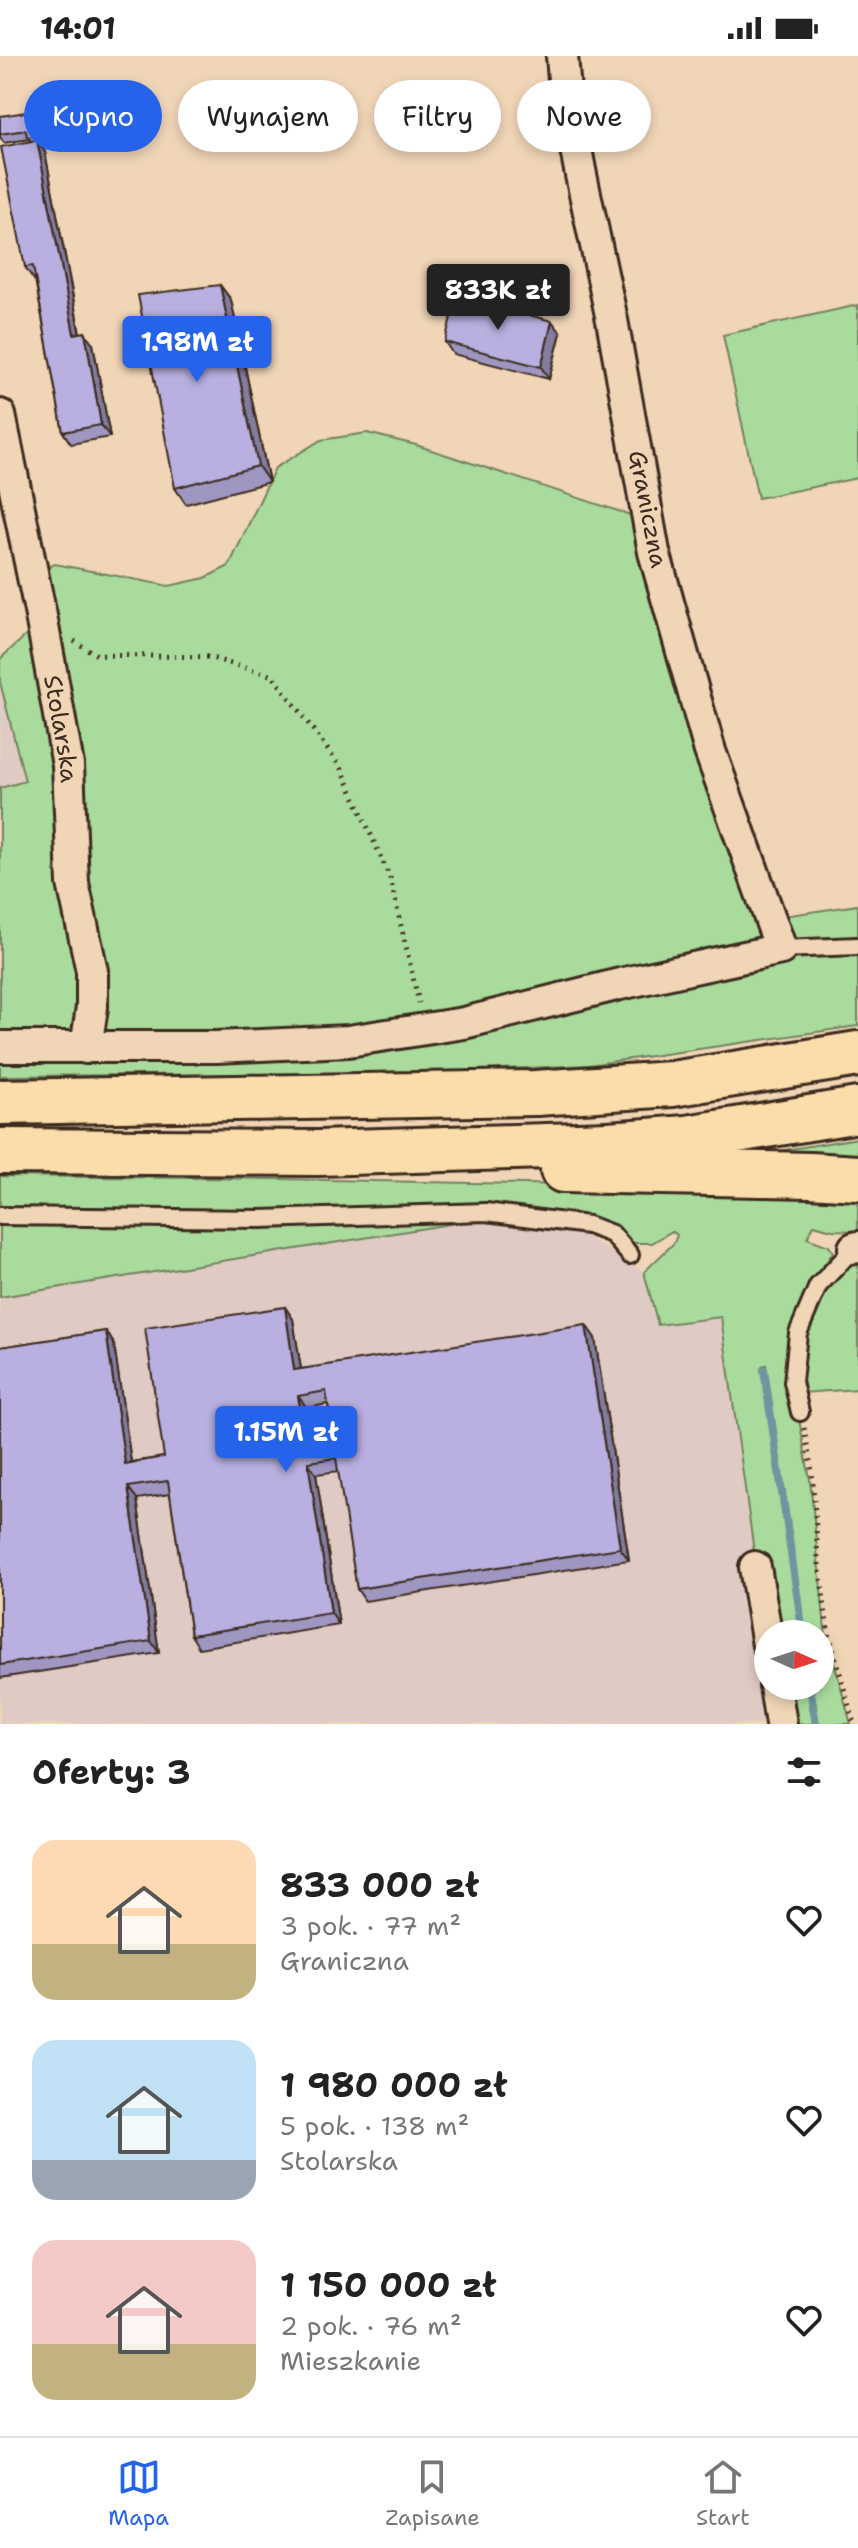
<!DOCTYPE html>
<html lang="pl">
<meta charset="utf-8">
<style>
body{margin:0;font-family:"Shantell Sans",sans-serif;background:#f2f2f2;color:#222;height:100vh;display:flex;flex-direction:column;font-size:30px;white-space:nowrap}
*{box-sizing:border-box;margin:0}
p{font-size:26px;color:#767676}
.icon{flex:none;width:44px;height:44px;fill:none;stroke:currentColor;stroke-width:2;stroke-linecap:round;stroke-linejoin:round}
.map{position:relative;height:1668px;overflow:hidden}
.drawer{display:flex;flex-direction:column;background:#fff;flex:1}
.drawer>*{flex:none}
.hud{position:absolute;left:24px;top:24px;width:810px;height:72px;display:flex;gap:16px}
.needle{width:52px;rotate:93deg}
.tools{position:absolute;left:754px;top:1564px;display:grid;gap:16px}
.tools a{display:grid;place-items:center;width:80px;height:80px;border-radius:50%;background:#fff;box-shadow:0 4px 12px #0003;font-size:40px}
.price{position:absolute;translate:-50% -68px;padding:0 18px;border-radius:8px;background:#2563eb;color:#fff;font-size:26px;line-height:52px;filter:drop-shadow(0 2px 4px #0008)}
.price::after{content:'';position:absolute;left:50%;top:48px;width:24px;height:18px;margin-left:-12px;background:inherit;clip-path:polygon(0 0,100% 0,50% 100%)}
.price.active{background:#222;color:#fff}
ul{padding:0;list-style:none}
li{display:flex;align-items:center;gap:24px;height:200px;padding:0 32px}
li span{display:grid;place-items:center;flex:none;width:224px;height:160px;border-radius:24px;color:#555}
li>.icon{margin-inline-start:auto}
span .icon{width:96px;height:96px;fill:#fffc;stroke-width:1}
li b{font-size:34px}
h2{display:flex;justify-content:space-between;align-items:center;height:96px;padding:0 32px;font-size:34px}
.chip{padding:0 28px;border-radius:36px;background:#fff;box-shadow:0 4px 12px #0003;font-size:28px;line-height:72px}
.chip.active{background:#2563eb;color:#fff}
.status{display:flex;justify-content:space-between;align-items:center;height:56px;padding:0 40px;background:#fff;direction:ltr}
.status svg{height:22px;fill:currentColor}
.dock{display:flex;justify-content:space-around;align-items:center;height:112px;border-top:2px solid #e0e0e0;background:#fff;font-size:22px;color:#767676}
.dock a{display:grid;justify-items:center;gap:4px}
.dock .active{color:#2563eb}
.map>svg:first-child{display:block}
.built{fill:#e0cac4}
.green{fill:#a9db9d;stroke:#72825e;stroke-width:2}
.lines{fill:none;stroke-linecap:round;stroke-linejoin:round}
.stream{stroke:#7095a0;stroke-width:8}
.service-casing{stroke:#3b2a1e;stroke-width:22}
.minor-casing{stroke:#3b2a1e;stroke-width:36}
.trunk-casing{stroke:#3b2a1e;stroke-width:50}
.motorway-casing{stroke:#3b2a1e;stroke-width:50}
.path{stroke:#3b2a1e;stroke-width:5;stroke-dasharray:2 6;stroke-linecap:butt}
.service{stroke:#f0d5b7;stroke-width:16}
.minor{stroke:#f0d5b7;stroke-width:30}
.trunk{stroke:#fbddab;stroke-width:44}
.motorway{stroke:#fbddab;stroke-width:44}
.wall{fill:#9f97c2;stroke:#3b2a1e;stroke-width:2;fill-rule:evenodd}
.shaded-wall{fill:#827b9e;stroke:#3b2a1e;stroke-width:2}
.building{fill:#b9b0e1;stroke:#3b2a1e;stroke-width:2;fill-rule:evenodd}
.labels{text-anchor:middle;stroke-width:7;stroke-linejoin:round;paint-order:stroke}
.street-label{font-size:24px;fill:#3b2a1e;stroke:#f0d5b7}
</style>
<div class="status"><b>14:01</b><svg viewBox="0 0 49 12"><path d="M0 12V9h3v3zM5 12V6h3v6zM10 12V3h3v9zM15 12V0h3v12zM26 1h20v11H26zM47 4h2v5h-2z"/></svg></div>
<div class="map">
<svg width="858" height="1668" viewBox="0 0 858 1668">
<rect width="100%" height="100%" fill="#f0d5b7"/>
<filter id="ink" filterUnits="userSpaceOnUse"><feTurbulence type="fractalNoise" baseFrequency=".0125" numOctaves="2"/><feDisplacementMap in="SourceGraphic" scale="16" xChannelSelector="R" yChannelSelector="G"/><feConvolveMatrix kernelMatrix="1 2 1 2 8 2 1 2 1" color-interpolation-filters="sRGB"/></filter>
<g filter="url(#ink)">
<path class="built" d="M0 626 25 725 0 732Z
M481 1163 584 1179 644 1216 659 1269 721 1260 768 1589V1630L781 1668H0V1241Z"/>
<path class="green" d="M858 249V422L758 442 723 279Z
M367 377 416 389 649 465 770 862 858 849V970L589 1009 416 1017 0 1020V732L25 725 0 626V603L42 565 32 518 55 508 169 530 205 522 229 510 275 412 321 384Z
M858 1082V1101L760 1098Z
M0 1120 280 1123 858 1135V1175L832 1174 814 1169 807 1182 829 1190 833 1196 802 1243 795 1277 798 1358 810 1424 825 1573 851 1668H818L813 1630H820V1578H805L766 1309 762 1310 800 1578H778L755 1503 721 1261 658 1269 644 1216 674 1187 677 1179 672 1175 652 1187H633L608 1170 575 1158 464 1150 258 1158 0 1153Z
M481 1163 0 1241V1166Z
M858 1204V1333L801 1337C796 1293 814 1225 858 1204Z
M790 1630H807L813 1668H796Z"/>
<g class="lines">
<path class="stream" d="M764 1314 803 1578
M810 1630 816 1668"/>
<g class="service-casing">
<path id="service" d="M781 893 858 890
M0 1160 260 1163 486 1156 588 1169 612 1178 630 1199
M800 1356 793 1326 798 1277 818 1230 854 1192"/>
</g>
<g class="minor-casing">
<g id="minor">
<path id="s1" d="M0 359 42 565 68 709 73 827 92 915V951L86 992"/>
<path d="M0 991H216L348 985 464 967 620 928 781 893 710 695 654 496 612 264 581 119 565 36 562 0"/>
<path d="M854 1192 858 1191"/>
<path d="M755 1511 768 1589"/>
<path d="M775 1630 781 1668"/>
</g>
</g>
<g class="trunk-casing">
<path id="trunk" d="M0 1095 318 1097 609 1088
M563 1114 810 1119 858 1122"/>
</g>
<g class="motorway-casing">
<path id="motorway" d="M0 1046 536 1037 672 1028 858 998
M609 1088 687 1082 858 1054"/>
</g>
<path class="path" d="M74 585 97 599 208 601 273 620 342 713 390 822 419 947
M804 1372 812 1415 818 1501 828 1574 854 1668"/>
<use href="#service" class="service"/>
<use href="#minor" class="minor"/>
<use href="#trunk" class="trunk"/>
<use href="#motorway" class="motorway"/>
</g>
<path class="wall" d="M0 60 52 62 56 86 40 88 45 96 80 277 93 288 110 381 71 388 63 376 35 223 34 224 25 211 31 85 29 83 4 87 0 81Z
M220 229 231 244 269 426 186 448 175 432Z
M561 277 549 323 453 298 445 286Z
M285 1251 293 1263 301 1313 595 1282 629 1504 365 1545 357 1533 339 1415 316 1418 339 1569 199 1592 191 1579 170 1438 137 1443 159 1597 0 1622V1291L106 1275 114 1288 131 1406 164 1401ZM328 1348 333 1378 311 1382 307 1352Z"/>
<path class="shaded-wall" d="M46 53 52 62 56 86 50 77Z
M37 84 45 96 82 290 74 278Z
M220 229 231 244 269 426 258 410Z
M552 265 561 277 549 323 541 311Z
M85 276 93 288 110 381 101 369Z
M285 1251 293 1263 303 1326 294 1314Z
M586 1269 595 1282 629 1504 620 1492Z
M106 1275 114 1288 133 1420 125 1408Z
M298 1340 307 1352 313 1395 305 1383Z
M308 1406 316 1418 339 1569 331 1557Z
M128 1431 137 1443 159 1597 151 1585Z"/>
<path class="building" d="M46 53 50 77 27 81 26 74 0 78V60Z
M37 84 74 278 85 276 101 369 63 376 33 210 25 211 1 91Z
M220 229 258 410 175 432 138 239Z
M456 240 552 265 541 311 445 286Z
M285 1251 294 1314 586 1269 620 1492 357 1533 336 1402 308 1406 331 1557 191 1579 168 1425 128 1431 151 1585 0 1609V1291L106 1275 125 1408 164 1401 145 1272ZM326 1335 333 1378 305 1383 298 1340Z"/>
</g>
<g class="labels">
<g class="street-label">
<text transform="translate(648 453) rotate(79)" y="8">Graniczna</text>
<text dy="8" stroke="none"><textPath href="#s1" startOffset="320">Stolarska</textPath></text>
</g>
</g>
</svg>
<div class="tools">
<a><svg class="needle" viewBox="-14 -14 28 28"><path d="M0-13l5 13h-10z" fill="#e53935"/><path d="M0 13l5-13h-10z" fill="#767676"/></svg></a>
</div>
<b class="price active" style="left:498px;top:276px">833K zł</b>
<b class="price" style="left:197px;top:328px">1.98M zł</b>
<b class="price" style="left:286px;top:1418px">1.15M zł</b>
<div class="hud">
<a class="chip active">Kupno</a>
<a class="chip">Wynajem</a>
<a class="chip">Filtry</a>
<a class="chip">Nowe</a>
</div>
</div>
<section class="drawer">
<h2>Oferty: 3<svg class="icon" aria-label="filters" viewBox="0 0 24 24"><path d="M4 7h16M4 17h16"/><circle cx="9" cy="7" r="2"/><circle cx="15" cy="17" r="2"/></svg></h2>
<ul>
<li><span style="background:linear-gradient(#ffd9b3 65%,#c2b280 0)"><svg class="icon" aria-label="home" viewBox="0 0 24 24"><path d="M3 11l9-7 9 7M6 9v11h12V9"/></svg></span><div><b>833 000 zł</b><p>3 pok. · 77 m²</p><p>Graniczna</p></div><svg class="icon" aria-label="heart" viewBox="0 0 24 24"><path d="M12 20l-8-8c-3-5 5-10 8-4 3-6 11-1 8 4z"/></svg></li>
<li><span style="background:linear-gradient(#bfe0f5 75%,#9aa5b1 0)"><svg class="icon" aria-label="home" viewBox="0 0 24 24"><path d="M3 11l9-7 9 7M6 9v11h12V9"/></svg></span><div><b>1 980 000 zł</b><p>5 pok. · 138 m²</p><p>Stolarska</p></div><svg class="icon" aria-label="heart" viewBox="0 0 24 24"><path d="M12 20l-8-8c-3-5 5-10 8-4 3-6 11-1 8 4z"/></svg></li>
<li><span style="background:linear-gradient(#f6c9c9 65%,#c2b280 0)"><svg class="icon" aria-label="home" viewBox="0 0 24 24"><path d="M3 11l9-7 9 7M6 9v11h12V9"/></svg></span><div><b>1 150 000 zł</b><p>2 pok. · 76 m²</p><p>Mieszkanie</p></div><svg class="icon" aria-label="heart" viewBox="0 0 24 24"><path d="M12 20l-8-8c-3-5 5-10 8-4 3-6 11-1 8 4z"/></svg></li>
</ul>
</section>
<nav class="dock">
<a class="active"><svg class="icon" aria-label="map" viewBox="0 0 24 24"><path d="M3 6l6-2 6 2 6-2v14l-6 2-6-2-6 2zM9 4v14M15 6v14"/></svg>Mapa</a>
<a><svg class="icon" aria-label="saved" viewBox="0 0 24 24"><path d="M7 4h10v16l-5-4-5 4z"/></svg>Zapisane</a>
<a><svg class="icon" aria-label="home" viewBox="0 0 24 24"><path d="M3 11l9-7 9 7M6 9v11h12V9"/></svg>Start</a>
</nav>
